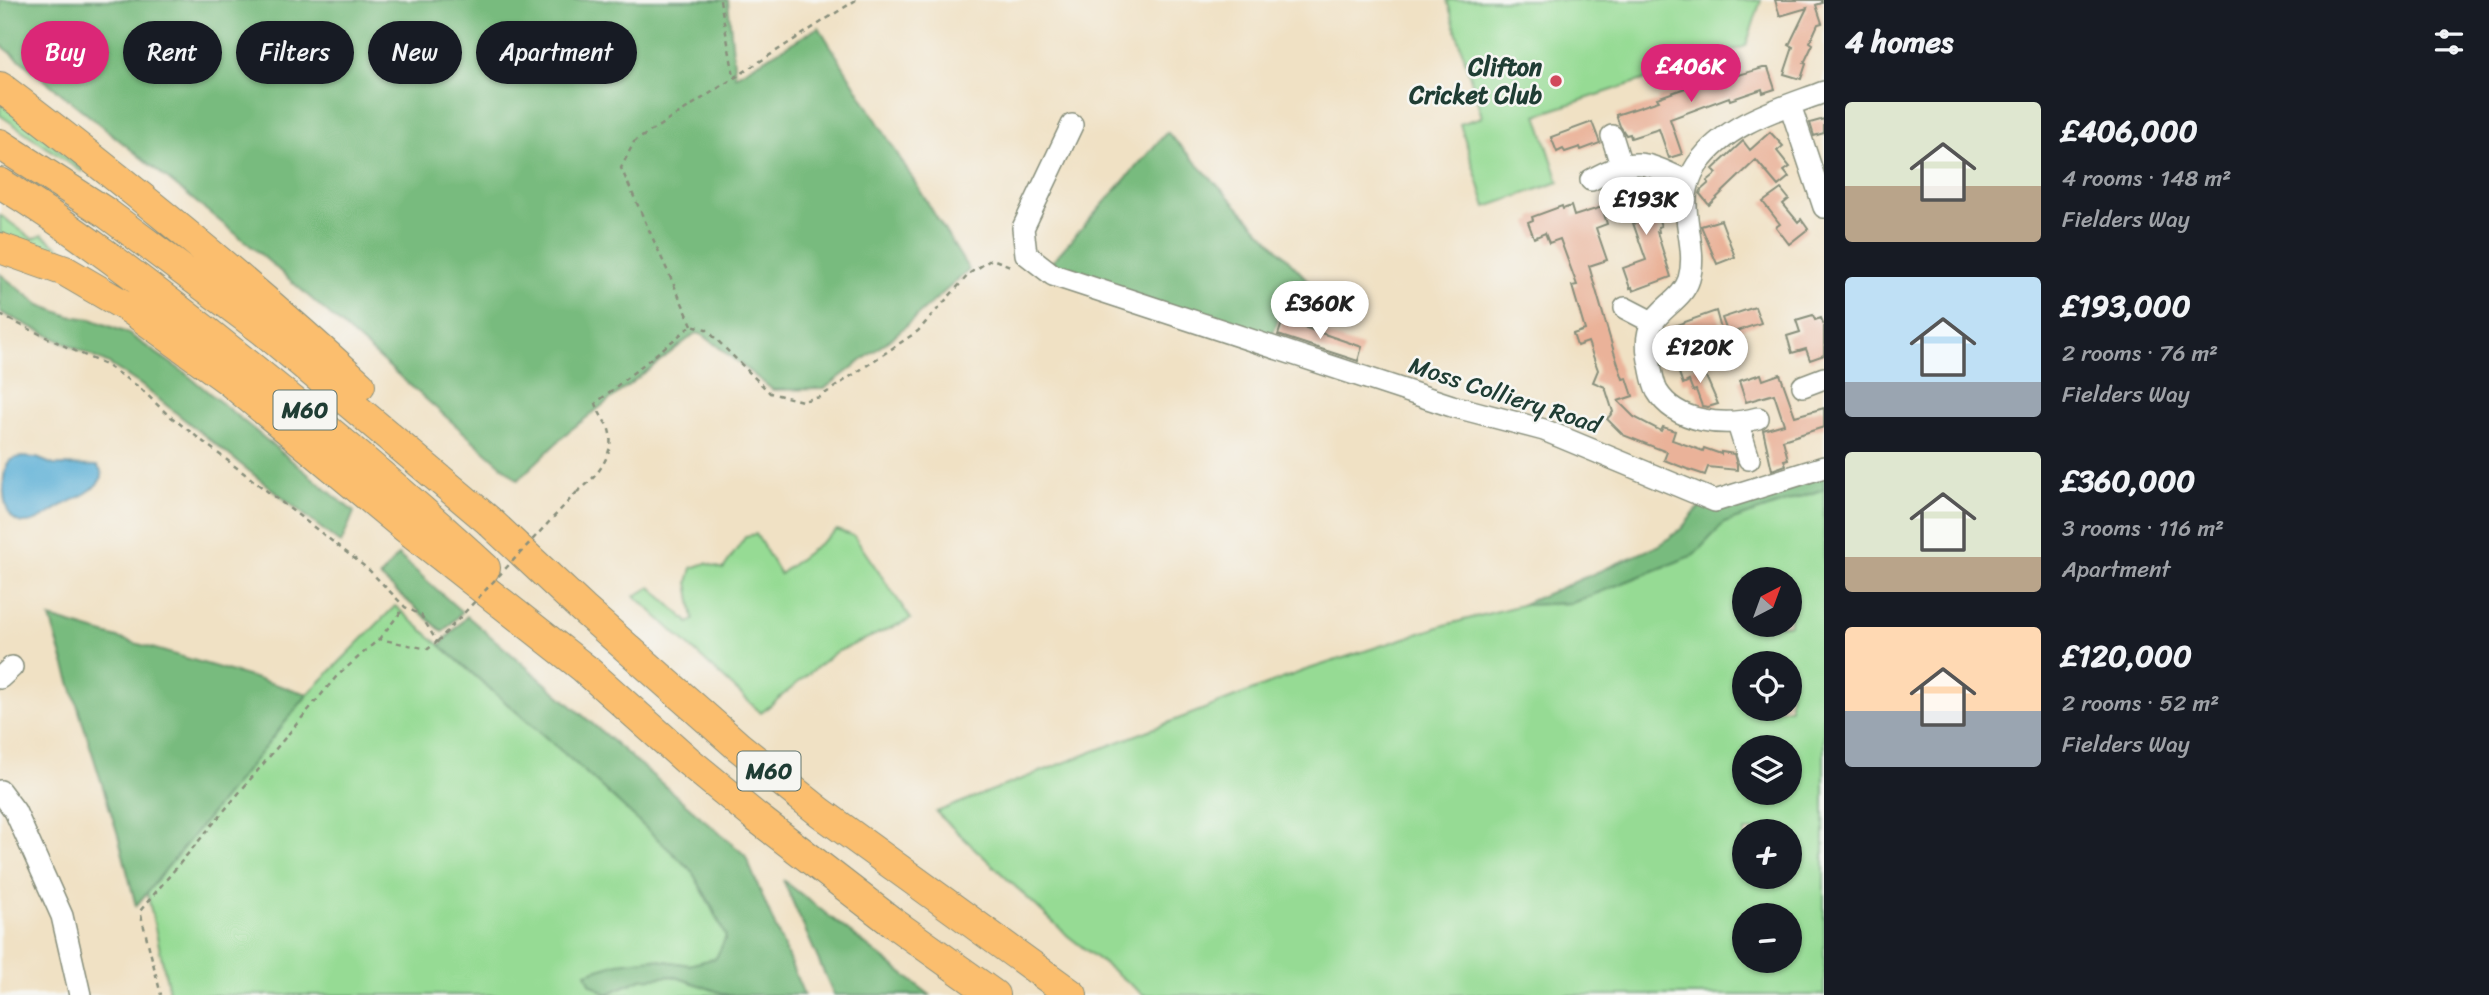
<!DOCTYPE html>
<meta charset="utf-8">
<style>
body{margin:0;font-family:Sriracha,sans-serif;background:#20242c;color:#f1f3f6;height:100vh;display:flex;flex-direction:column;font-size:26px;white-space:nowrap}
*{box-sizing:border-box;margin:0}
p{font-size:23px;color:#9ea1a6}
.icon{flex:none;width:38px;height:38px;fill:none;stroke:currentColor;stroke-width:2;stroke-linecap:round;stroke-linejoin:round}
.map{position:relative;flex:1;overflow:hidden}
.panel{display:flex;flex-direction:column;background:#171b24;width:665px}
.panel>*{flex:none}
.hud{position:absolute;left:21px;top:21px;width:665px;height:63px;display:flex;gap:14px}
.needle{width:46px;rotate:41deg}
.tools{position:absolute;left:1732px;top:567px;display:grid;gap:14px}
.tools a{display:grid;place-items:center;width:70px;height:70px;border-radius:50%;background:#171b24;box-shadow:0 2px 5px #0004;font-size:35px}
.price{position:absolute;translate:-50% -60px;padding:0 16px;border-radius:24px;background:#fff;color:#222;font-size:23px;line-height:46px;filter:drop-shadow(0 2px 4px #0008)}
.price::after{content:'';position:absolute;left:50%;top:42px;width:21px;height:16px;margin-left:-10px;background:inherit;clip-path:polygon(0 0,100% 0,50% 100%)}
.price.on{background:#db2777;color:#fff}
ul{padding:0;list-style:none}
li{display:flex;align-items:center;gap:21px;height:175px;padding:0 21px}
li span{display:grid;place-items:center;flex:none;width:196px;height:140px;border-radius:7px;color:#555}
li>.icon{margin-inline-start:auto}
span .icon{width:84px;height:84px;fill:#fffc;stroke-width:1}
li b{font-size:30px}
h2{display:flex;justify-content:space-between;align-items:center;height:84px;padding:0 21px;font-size:30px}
.chip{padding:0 24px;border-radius:32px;background:#171b24;box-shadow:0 2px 5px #0004;font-size:24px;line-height:63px}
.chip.on{background:#db2777;color:#fff}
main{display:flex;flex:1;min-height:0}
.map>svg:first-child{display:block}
.green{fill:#96db94;stroke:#5a8c64;stroke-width:2;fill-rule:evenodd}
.forest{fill:#78bb7e;stroke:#4c7c59;stroke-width:2}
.water{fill:#5aafd6;stroke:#3c7685;stroke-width:2}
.building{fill:#eab299}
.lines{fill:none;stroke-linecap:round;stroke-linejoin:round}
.minor-casing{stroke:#888f7c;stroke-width:24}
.highway-casing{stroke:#888f7c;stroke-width:32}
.path{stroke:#888f7c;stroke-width:2.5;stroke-dasharray:5 5;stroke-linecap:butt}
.minor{stroke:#fff;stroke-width:21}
.highway{stroke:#fbbe6e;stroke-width:30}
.path-bridge{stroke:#888f7c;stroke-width:2.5;stroke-dasharray:5 5;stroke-linecap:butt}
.poi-dot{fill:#d1495b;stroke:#f6f6f2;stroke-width:2.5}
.labels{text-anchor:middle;stroke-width:5;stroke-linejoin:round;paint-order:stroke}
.shield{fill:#f6f6f2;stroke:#60746d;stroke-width:2}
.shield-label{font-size:23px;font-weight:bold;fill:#1f3d34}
.poi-label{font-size:24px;font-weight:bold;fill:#1f3d34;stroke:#f6f6f2;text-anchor:end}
.street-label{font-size:24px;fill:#1f3d34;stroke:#f6f6f2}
</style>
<main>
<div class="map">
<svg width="1824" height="995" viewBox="0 0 1824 995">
<rect width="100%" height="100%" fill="#f6f6f2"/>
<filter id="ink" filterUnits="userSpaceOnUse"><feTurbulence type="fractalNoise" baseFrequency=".0143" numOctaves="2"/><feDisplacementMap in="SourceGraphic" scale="14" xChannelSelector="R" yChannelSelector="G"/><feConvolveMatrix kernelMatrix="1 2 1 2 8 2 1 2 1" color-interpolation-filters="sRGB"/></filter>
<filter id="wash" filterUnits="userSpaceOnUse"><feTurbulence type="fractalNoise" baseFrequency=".00686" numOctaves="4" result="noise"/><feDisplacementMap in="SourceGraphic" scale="28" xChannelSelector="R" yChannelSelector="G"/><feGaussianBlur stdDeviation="1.57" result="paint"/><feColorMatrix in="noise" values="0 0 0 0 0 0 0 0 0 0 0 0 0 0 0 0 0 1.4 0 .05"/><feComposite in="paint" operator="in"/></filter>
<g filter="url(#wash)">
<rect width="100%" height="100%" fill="#f0e1c4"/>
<path class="green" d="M1447 0H1761L1746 46 1537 115 1559 182 1486 207 1460 124 1482 117Z
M0 102 84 170 82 172 0 115Z
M0 215 33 239 42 235 97 275 0 237Z
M1824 489V995H1144L1068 936 936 812 1303 671 1445 625 1521 605 1572 603 1694 555 1724 523ZM1745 579H1790V625H1745ZM1745 663H1790V709H1745ZM1745 747H1790V793H1745ZM1745 831H1790V877H1745ZM1745 915H1790V961H1745Z
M837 530 854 536 911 619 834 653 761 713 635 596 651 587 689 623 694 620 688 582 692 568 706 563 723 569 746 536 756 534 780 574Z
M395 606 582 769 692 870 726 937 717 958 689 965 653 959 587 973 590 983 607 994 641 979 673 976 728 995H170L147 892 308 694Z"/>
<path class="forest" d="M0 0H728L735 76 819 27 969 270 893 337 824 389 773 390 703 335 696 333 568 432 518 480 257 251 0 44Z
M1167 132 1317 290 1311 304 1288 294 1269 343 1050 264Z
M0 274 40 305 69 316 91 319 127 333 185 373 354 512 341 544 141 385 109 364 0 312Z
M1824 473V489L1724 523 1694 555 1572 603 1521 605 1660 545 1681 529 1702 504Z
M398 555 462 612 443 632 380 577Z
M467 616 745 855 804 995H728L673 976 641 979 607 994 590 983 586 973 618 963 653 959 689 965 716 958 726 937 710 903 691 870 582 769 440 645Z
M50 618 308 694 136 906 118 835Z
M783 880 930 995H834Z"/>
<path class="water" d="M22 457 37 458 54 465 97 466 101 471 102 477C93 493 78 497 63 505 52 511 37 524 24 523 1 522 0 477 8 463 11 458 16 458 22 457Z"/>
<g id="blocks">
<path class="building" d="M1775 0H1822V3L1816 5 1822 23 1818 24 1810 42 1813 44 1804 63 1806 64 1801 79 1784 74 1793 47 1789 45 1807 8 1780 16Z
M1763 68H1768L1775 89 1763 93 1762 89 1730 100 1729 97 1670 119 1682 154 1669 158 1659 129 1631 138 1630 134 1626 135 1620 126 1616 115 1659 101 1657 98 1736 70 1738 75Z
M1824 119V133L1814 136 1810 123Z
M1592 122 1600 143 1581 150 1580 147 1565 152 1563 149 1557 152 1551 137Z
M1770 132 1783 146 1777 151 1790 167 1784 171 1789 177 1778 186 1756 160 1709 205 1700 194 1701 190 1709 183 1707 181 1717 173 1713 169 1743 141 1750 150Z
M1637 177 1648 180 1659 211 1656 212 1661 226 1658 227 1659 232H1657L1671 277 1633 291 1632 287 1630 288 1623 268 1646 260 1633 223 1637 222 1623 182Z
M1781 189 1789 199 1783 204 1798 222 1801 219 1808 229 1789 244 1776 227 1780 224 1763 202Z
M1562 206 1563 209 1571 206 1574 216 1602 207 1607 224 1596 228 1607 260 1589 266 1614 352 1623 379 1627 378 1633 396 1618 401 1634 417 1661 431 1663 427 1675 431 1672 440 1703 451 1704 448 1721 454V452L1734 454 1737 465V470L1708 467 1705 475 1687 469 1664 460 1667 452 1623 435 1607 419 1613 412 1605 387 1593 382 1598 370 1588 342 1577 346 1573 334 1585 330 1572 286 1577 285 1560 239 1549 243 1545 233 1534 238 1528 222 1533 220 1532 217Z
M1721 220 1735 257 1717 264 1701 226Z
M1755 307 1761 323 1728 334 1722 318Z
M1716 311 1721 329 1663 349 1661 340 1665 329Z
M1813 315 1815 320 1821 318 1824 326V355L1810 360 1806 349 1792 353 1787 336 1800 332 1796 320Z
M1283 320 1362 347 1358 361 1278 335Z
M1701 365 1718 404 1708 407 1702 406 1696 390 1693 391 1689 381 1683 384 1679 373Z
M1761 374 1763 380 1780 374 1795 416 1824 408V427L1783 440 1788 459 1784 460 1786 465 1772 470 1763 430 1784 424 1774 394 1746 402 1739 381Z"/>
</g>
</g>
<g filter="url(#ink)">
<use href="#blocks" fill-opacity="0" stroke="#888f7c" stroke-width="2"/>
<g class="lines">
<g class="minor-casing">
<path id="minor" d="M1790 105 1824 207
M1072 125 1023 228 1026 254 1053 275 1452 406 1544 430 1715 501 1824 467
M1612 136 1621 165
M1591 180C1635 156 1643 161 1688 182
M1625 308 1652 322
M1803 386 1824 378
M1758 418C1725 427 1676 423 1657 391 1653 383 1652 374 1650 365 1647 352 1645 336 1652 324 1661 307 1683 299 1689 279 1700 241 1671 203 1697 165 1726 123 1779 109 1824 92
M1738 424 1749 459
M0 678 12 667
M0 791 15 811 62 916 80 995"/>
</g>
<g class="highway-casing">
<path id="highway" d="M0 87C124 181 245 279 360 385
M0 144 105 212 264 331 488 520 583 609 739 747 820 812 1072 995
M0 183C74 228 143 282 211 335 305 410 397 486 485 568
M0 248 65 271 132 310 227 379 406 528 584 668 688 761 756 817 892 922 994 995"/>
</g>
<path class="path" d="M720 0 734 76
M0 315 107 366 139 387 166 413 368 569 405 607 421 615 437 642 428 649 379 639 336 677 140 911 161 995
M692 325 621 168 634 142 856 0
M577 492C596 479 618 451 608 427 603 418 599 414 596 403L692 325 706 329 770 393 802 401 820 397 918 331 970 273 992 259 1013 267
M379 639 405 607"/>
<use href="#minor" class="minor"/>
<use href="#highway" class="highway"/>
<path class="path-bridge" d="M437 642 577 492"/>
</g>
</g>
<circle class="poi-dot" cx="1556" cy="81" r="7"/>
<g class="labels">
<g class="shield">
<rect x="273.5" y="390.5" width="63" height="39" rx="5"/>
<rect x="737.5" y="751.5" width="63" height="39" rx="5"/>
</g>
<g class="shield-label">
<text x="305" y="418">M60</text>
<text x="769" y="779">M60</text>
</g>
<g class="poi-label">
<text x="1542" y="75">Clifton<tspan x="1542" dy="28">Cricket Club</tspan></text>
</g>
<g class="street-label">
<text transform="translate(1505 395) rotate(18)" y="8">Moss Colliery Road</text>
</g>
</g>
</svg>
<div class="tools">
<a><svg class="needle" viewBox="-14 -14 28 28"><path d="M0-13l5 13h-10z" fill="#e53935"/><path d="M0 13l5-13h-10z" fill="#9ea1a6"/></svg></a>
<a><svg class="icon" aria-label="locate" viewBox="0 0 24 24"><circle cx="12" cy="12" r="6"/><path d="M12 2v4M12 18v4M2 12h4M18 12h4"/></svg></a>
<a><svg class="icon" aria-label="layers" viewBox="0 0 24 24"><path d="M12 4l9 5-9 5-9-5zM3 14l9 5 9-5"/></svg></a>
<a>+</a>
<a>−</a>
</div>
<b class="price on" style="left:1691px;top:104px">£406K</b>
<b class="price" style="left:1646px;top:237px">£193K</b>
<b class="price" style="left:1320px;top:341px">£360K</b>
<b class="price" style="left:1700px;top:385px">£120K</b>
<div class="hud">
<a class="chip on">Buy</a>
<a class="chip">Rent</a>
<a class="chip">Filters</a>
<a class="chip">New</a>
<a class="chip">Apartment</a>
</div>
</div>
<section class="panel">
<h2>4 homes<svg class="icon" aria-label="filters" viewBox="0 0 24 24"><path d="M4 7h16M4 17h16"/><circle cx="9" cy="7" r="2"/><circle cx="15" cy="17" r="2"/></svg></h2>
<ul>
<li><span style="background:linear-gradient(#dfe7d0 60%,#b9a48a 0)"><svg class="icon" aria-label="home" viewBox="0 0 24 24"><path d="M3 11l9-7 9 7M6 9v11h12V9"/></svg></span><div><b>£406,000</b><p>4 rooms · 148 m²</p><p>Fielders Way</p></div></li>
<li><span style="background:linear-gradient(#bfe0f5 75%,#9aa5b1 0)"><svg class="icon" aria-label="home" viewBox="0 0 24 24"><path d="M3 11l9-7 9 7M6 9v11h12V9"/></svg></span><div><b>£193,000</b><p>2 rooms · 76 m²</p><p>Fielders Way</p></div></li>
<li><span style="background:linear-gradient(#dfe7d0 75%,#b9a48a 0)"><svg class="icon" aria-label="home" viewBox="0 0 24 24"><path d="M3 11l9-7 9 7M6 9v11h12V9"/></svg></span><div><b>£360,000</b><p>3 rooms · 116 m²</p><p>Apartment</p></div></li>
<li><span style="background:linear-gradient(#ffd9b3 60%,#9aa5b1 0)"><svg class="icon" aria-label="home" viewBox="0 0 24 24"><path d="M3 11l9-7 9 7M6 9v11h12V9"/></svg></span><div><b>£120,000</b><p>2 rooms · 52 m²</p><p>Fielders Way</p></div></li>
</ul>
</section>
</main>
